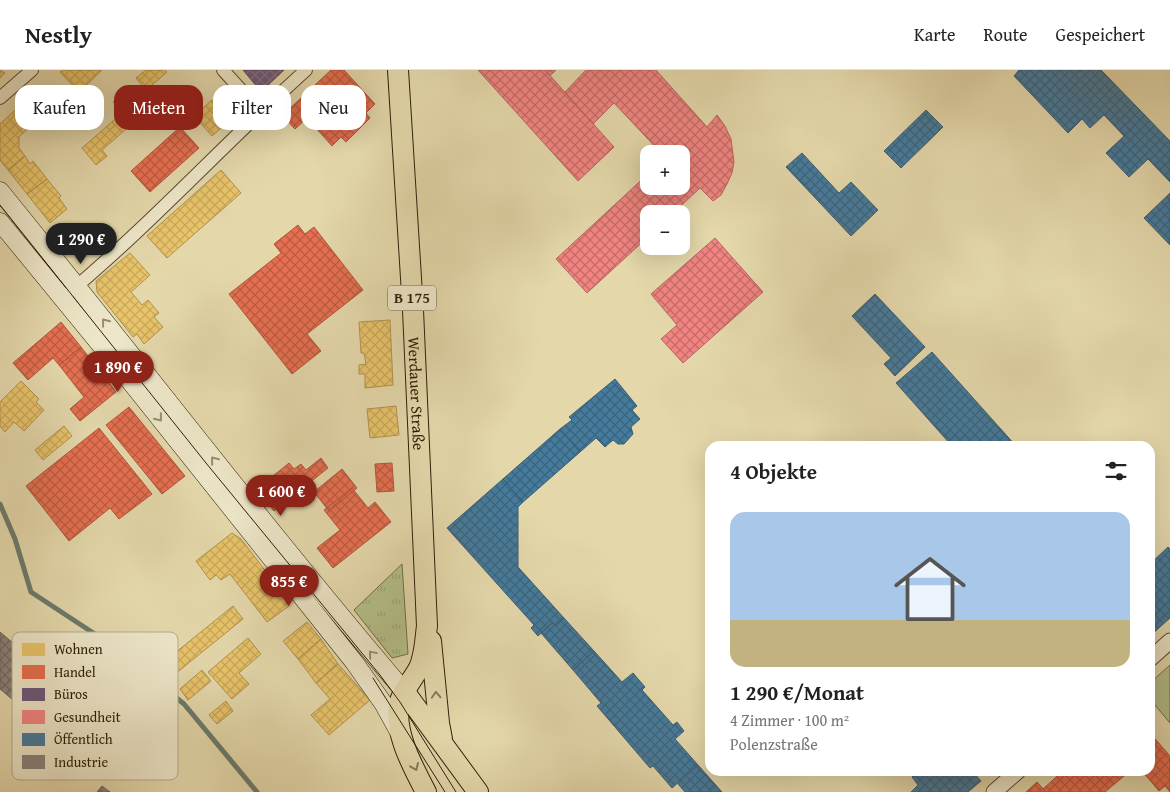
<!DOCTYPE html>
<html lang="de">
<meta charset="utf-8">
<style>
body{margin:0;font-family:"Gentium Book Plus",serif;background:#f6f6f6;color:#222;height:100vh;display:flex;flex-direction:column;font-size:19px;white-space:nowrap}
*{box-sizing:border-box;margin:0}
p{font-size:16px;color:#767676}
.icon{flex:none;width:28px;height:28px;fill:none;stroke:currentColor;stroke-width:2;stroke-linecap:round;stroke-linejoin:round}
.map{position:relative;flex:1;overflow:hidden}
.side{position:absolute;left:705px;top:371px;width:450px;height:335px;display:flex;flex-direction:column;background:#fff;border-radius:15px;box-shadow:0 5px 20px #0002}
.side>*{flex:none}
.guide{position:absolute;left:15px;top:15px;width:475px;height:45px;display:flex;gap:10px}
.tools{position:absolute;left:640px;top:75px;display:grid;gap:10px}
.tools a{display:grid;place-items:center;width:50px;height:50px;border-radius:10px;background:#fff;box-shadow:0 5px 20px #0002;font-size:25px}
.price{position:absolute;translate:-50% -42px;padding:0 11px;border-radius:18px;background:#8f2418;color:#fff;font-size:16px;line-height:32px;filter:drop-shadow(0 1px 2px #0008)}
.price::after{content:'';position:absolute;left:50%;top:30px;width:15px;height:11px;margin-left:-8px;background:inherit;clip-path:polygon(0 0,100% 0,50% 100%)}
.price.current{background:#222;color:#fff}
ul{padding:0;list-style:none}
li{display:grid;align-content:center;gap:10px;height:265px;padding:0 25px}
li+li{border-top:1px solid #e0e0e0}
li span{display:grid;place-items:center;height:155px;border-radius:15px;color:#555}
li>.icon{margin-inline-start:auto}
span .icon{width:90px;height:90px;fill:#fffc;stroke-width:1}
li b{font-size:21px}
h2{display:flex;justify-content:space-between;align-items:center;height:60px;padding:0 25px;font-size:21px}
.tag{padding:0 18px;border-radius:15px;background:#fff;box-shadow:0 5px 20px #0002;font-size:18px;line-height:45px}
.tag.current{background:#8f2418;color:#fff}
header{display:flex;align-items:center;gap:30px;box-sizing:border-box;height:70px;padding:0 25px;background:#fff;border-bottom:1px solid #e0e0e0}
header strong{font-size:24px}
nav{display:flex;gap:28px;margin-inline-start:auto;font-size:18px}
.map>svg:first-child{display:block}
.grass{fill:url(#grass-tufts);stroke:#706f48}
.park{fill:#b4bf89;stroke:#706f48}
.homes{fill:url(#homes-cross-hatch);stroke:#b1924d}
.shops{fill:url(#shops-cross-hatch);stroke:#af573b}
.offices{fill:url(#offices-cross-hatch);stroke:#5a4858}
.health{fill:url(#health-cross-hatch);stroke:#b7665d}
.public{fill:url(#public-cross-hatch);stroke:#3e5f70}
.industry{fill:url(#industry-cross-hatch);stroke:#6e6459}
.lines{fill:none;stroke-linecap:round;stroke-linejoin:round}
.stream{stroke:#6c7b6c;stroke-width:5}
.minor-casing{stroke:#5b4d31;stroke-width:14}
.tertiary-casing{stroke:#5b4d31;stroke-width:17}
.secondary-casing{stroke:#2d1f08;stroke-width:19}
.primary-casing{stroke:#2d1f08;stroke-width:22}
.minor{stroke:#ede6c8;stroke-width:12}
.tertiary{stroke:#ede6c8;stroke-width:15}
.secondary{stroke:#ede6c8;stroke-width:18}
.primary{stroke:#e4d8ab;stroke-width:20}
.tram{stroke:#2d1f08;stroke-width:1}
.oneway{stroke:#978c72}
.oneway2{stroke:#887c5a}
.labels{text-anchor:middle;stroke-width:5;stroke-linejoin:round;paint-order:stroke}
.shield{fill:#ede6c8;stroke:#675b42;stroke-width:1}
.shield-label{font-size:15px;font-weight:bold;fill:#2d1f08}
.street-label{font-size:16px;fill:#2d1f08;stroke:#ede6c8}
.key{fill:#ede6c8;stroke:#b3aa8e;stroke-width:1}
.key-label{font-size:14px;fill:#2d1f08}
</style>
<header>
<strong>Nestly</strong>
<nav><a>Karte</a><a>Route</a><a>Gespeichert</a></nav>
</header>
<div class="map">
<svg width="1170" height="722" viewBox="0 0 1170 722">
<defs>
<pattern id="grass-tufts" width="24" height="20" patternUnits="userSpaceOnUse" patternTransform="scale(1.25)"><rect width="24" height="20" fill="#b4bf89"/><path d="M3 7l-1-3M5 7V3M7 7l1-3M15 17l-1-3M17 17v-4M19 17l1-3" fill="none" stroke="#9ba475"/></pattern>
<pattern id="homes-cross-hatch" width="8" height="8" patternUnits="userSpaceOnUse" patternTransform="scale(1.25)"><rect width="8" height="8" fill="#e9c46a"/><path d="M0 0l8 8M0 8l8-8" fill="none" stroke="#c8a85a"/></pattern>
<pattern id="shops-cross-hatch" width="8" height="8" patternUnits="userSpaceOnUse" patternTransform="scale(1.25)"><rect width="8" height="8" fill="#e76f51"/><path d="M0 0l8 8M0 8l8-8" fill="none" stroke="#bc5b41"/></pattern>
<pattern id="offices-cross-hatch" width="8" height="8" patternUnits="userSpaceOnUse" patternTransform="scale(1.25)"><rect width="8" height="8" fill="#6d597a"/><path d="M0 0l8 8M0 8l8-8" fill="none" stroke="#827289"/></pattern>
<pattern id="health-cross-hatch" width="8" height="8" patternUnits="userSpaceOnUse" patternTransform="scale(1.25)"><rect width="8" height="8" fill="#f28482"/><path d="M0 0l8 8M0 8l8-8" fill="none" stroke="#c46b68"/></pattern>
<pattern id="public-cross-hatch" width="8" height="8" patternUnits="userSpaceOnUse" patternTransform="scale(1.25)"><rect width="8" height="8" fill="#457b9d"/><path d="M0 0l8 8M0 8l8-8" fill="none" stroke="#3a647e"/></pattern>
<pattern id="industry-cross-hatch" width="8" height="8" patternUnits="userSpaceOnUse" patternTransform="scale(1.25)"><rect width="8" height="8" fill="#8a817c"/><path d="M0 0l8 8M0 8l8-8" fill="none" stroke="#716964"/></pattern>
</defs>
<rect width="100%" height="100%" fill="#e4d8ab"/>
<filter id="stains"><feTurbulence type="fractalNoise" baseFrequency=".004" numOctaves="4"/><feColorMatrix values="0 0 0 0 .2 0 0 0 0 .09 0 0 0 0 .02 0 0 0 .5 -.17"/></filter>
<radialGradient id="worn" r=".72"><stop offset=".6" stop-color="#630" stop-opacity="0"/><stop offset="1" stop-color="#630" stop-opacity=".3"/></radialGradient>
<path class="grass" d="M402 494 408 584 392 588 354 540Z"/>
<path class="park" d="M1170 595V653L1150 629V613Z"/>
<path class="homes" d="M0 0 5 3 0 8Z
M63 0H101V1L79 22 60 2Z
M146 0H165L167 2 146 20 136 8Z
M128 19 147 41 132 54 113 32Z
M27 29 42 45 19 67V78L25 86 8 100 0 90V54Z
M212 30 230 50 212 66 194 46Z
M122 43 132 54 102 80 107 86 96 95 82 78Z
M25 86 30 94 33 91 47 109 27 124 8 100Z
M221 100 241 123 167 188 147 166Z
M47 109 61 126 59 128 67 139 50 153 27 124Z
M130 183 150 205 131 222 142 235 148 230 159 243 154 247 163 257 144 274 137 264 133 267 97 222 96 211Z
M390 250 393 315 365 318V304H359V295L366 294 364 283H361L359 252Z
M21 311 39 329 36 332 44 340 24 361 14 352 5 362 0 356V332Z
M396 336 399 365 370 368 367 339Z
M64 356 72 366 43 390 35 380Z
M232 463 241 469 289 532V536L267 552 230 504 221 510 216 505 210 510 196 491Z
M233 536 243 549 175 604 165 591Z
M307 552 321 569 298 589 283 571Z
M248 568 261 584 239 603 249 614 232 629 208 602Z
M321 569 338 594 316 613 298 589Z
M338 594 370 630 329 665 311 645 330 629 316 613Z
M202 600 211 611 188 630 180 619Z
M226 631 233 641 217 654 209 645Z"/>
<path class="shops" d="M331 0H344L375 34 366 43 370 48 346 72 341 67 332 76 307 48 295 59 285 48V43Z
M180 57 199 78 150 122 131 101Z
M298 155 305 164 314 157 363 220 307 264 321 281 292 304 229 224 281 183 274 174Z
M61 252 81 277 59 295 53 288 28 310 13 293Z
M81 277 116 322 80 351 70 339 84 327 59 295Z
M129 337 185 406 162 424 106 355Z
M99 358 152 424 119 449 110 438 69 471 26 416Z
M321 388 328 398 274 441 257 419 289 393 294 399 301 394 306 400Z
M392 393 394 421 377 422 375 394Z
M342 399 357 418 329 441 314 422Z
M352 418 368 438 375 432 391 452 333 498 317 478 340 460 324 440Z
M1150 663 1170 686V722L1165 716 1159 721 1142 701H1150Z
M1063 701H1130L1105 722H1046L1043 719Z
M1037 712 1046 722H1026Z"/>
<path class="offices" d="M243 0H284L265 18H258Z"/>
<path class="health" d="M478 0H545L614 77 578 111Z
M545 0H556L550 6Z
M586 0H656L707 57 717 45 725 56 731 69 734 92 732 103 727 114 721 125 713 131 700 118 672 144H649V166L587 223 556 189 649 103V116H681V84H662L614 33 593 54 565 22Z
M715 168 763 222 683 293 661 269 677 255 651 224Z"/>
<path class="public" d="M1019 0H1101L1170 71V112L1148 89 1129 107 1106 83 1124 66 1104 45 1090 58 1082 49 1068 63 1014 6Z
M926 40 943 57 901 98 884 81Z
M802 83 839 123 851 112 878 140 851 166 786 97Z
M1170 123V175L1144 148Z
M875 224 925 277 895 306 884 294 891 288 852 246Z
M932 282 1016 376H952L896 313Z
M615 309 637 336 632 340 640 349 631 357 633 364 624 374H618L613 370 605 377 596 368 580 382 560 359 572 350 569 347Z
M560 359 580 382 523 432 503 409Z
M503 409 523 432 518 437V497L564 548 555 556 552 553 538 566 531 558 534 555 447 458Z
M1168 477 1170 479V548L1150 566V494Z
M564 548 594 581 573 600 541 563 552 553 555 556Z
M594 581 622 612 633 603 645 617 642 620 673 655 677 652 684 661 675 669 698 695 672 718 653 696 650 698 597 636 601 633 573 600Z
M698 695 722 722H685L678 714Z
M919 701H972L981 711 968 722H911L918 715 912 707Z"/>
<path class="industry" d="M0 562 58 611 38 636 19 621 13 630 0 619Z
M102 716 110 722H97Z"/>
<g class="lines">
<path class="stream" d="M0 434 15 469 31 522 113 576 184 634 257 722"/>
<g class="minor-casing">
<path id="minor" d="M223 0 260 41
M0 28 32 0
M71 221C153 152 226 72 306 0"/>
</g>
<g class="tertiary-casing">
<path id="tertiary" d="M1150 589 1170 571
M994 722 1018 701"/>
</g>
<g class="secondary-casing">
<path id="secondary" d="M0 121C135 287 265 458 404 621
M0 152 122 301 354 592 383 633 399 662"/>
</g>
<g class="primary-casing">
<g id="primary">
<path id="s1" d="M398 0 413 240 427 556C425 570 425 585 419 598 413 609 404 619 400 631 392 660 413 697 426 722"/>
<path d="M431 571 439 653 442 669"/>
<path d="M404 621 478 722"/>
</g>
</g>
<use href="#minor" class="minor"/>
<use href="#tertiary" class="tertiary"/>
<use href="#secondary" class="secondary"/>
<use href="#primary" class="primary"/>
<path class="tram" d="M0 135 206 393 380 605 400 632 456 722
M373 608 445 722"/>
</g>
<defs><path id="oneway-chevron" d="M-2-3.5L2.5 0L-2 3.5" fill="none" stroke-width="1.6" stroke-linecap="round" stroke-linejoin="round" transform="scale(1.25)"/></defs>
<g class="oneway">
<use href="#oneway-chevron" transform="translate(105 252) rotate(-128)"/>
<use href="#oneway-chevron" transform="translate(159 348) rotate(51)"/>
<use href="#oneway-chevron" transform="translate(214 390) rotate(-129)"/>
<use href="#oneway-chevron" transform="translate(372 584) rotate(-130)"/>
</g>
<g class="oneway2">
<use href="#oneway-chevron" transform="translate(436 625) rotate(-93)"/>
<use href="#oneway-chevron" transform="translate(415 697) rotate(67)"/>
</g>
<g class="labels">
<rect class="shield" x="388" y="215.5" width="48" height="25" rx="4"/>
<g class="shield-label">
<text x="412" y="233">B 175</text>
</g>
<g class="street-label">
<text dy="6" stroke="none"><textPath href="#s1" startOffset="324">Werdauer Straße</textPath></text>
</g>
</g>
<rect x="12" y="562" width="166" height="148" rx="8" class="key"/>
<rect x="22" y="573" width="23" height="13" fill="#e9c46a"/>
<rect x="22" y="595" width="23" height="14" fill="#e76f51"/>
<rect x="22" y="618" width="23" height="13" fill="#6d597a"/>
<rect x="22" y="640" width="23" height="14" fill="#f28482"/>
<rect x="22" y="663" width="23" height="13" fill="#457b9d"/>
<rect x="22" y="685" width="23" height="14" fill="#8a817c"/>
<g class="key-label">
<text x="54" y="584">Wohnen</text>
<text x="54" y="607">Handel</text>
<text x="54" y="629">Büros</text>
<text x="54" y="652">Gesundheit</text>
<text x="54" y="674">Öffentlich</text>
<text x="54" y="697">Industrie</text>
</g>
<rect width="100%" height="100%" filter="url(#stains)"/>
<rect width="100%" height="100%" fill="url(#worn)"/>
</svg>
<div class="tools">
<a>+</a>
<a>−</a>
</div>
<b class="price current" style="left:81px;top:195px">1 290 €</b>
<b class="price" style="left:118px;top:323px">1 890 €</b>
<b class="price" style="left:281px;top:447px">1 600 €</b>
<b class="price" style="left:289px;top:537px">855 €</b>
<div class="guide">
<a class="tag">Kaufen</a>
<a class="tag current">Mieten</a>
<a class="tag">Filter</a>
<a class="tag">Neu</a>
</div>
<section class="side">
<h2>4 Objekte<svg class="icon" aria-label="filters" viewBox="0 0 24 24"><path d="M4 7h16M4 17h16"/><circle cx="9" cy="7" r="2"/><circle cx="15" cy="17" r="2"/></svg></h2>
<ul>
<li><span style="background:linear-gradient(#a9c7e8 70%,#c2b280 0)"><svg class="icon" aria-label="home" viewBox="0 0 24 24"><path d="M3 11l9-7 9 7M6 9v11h12V9"/></svg></span><div><b>1 290 €/Monat</b><p>4 Zimmer · 100 m²</p><p>Polenzstraße</p></div></li>
</ul>
</section>
</div>
